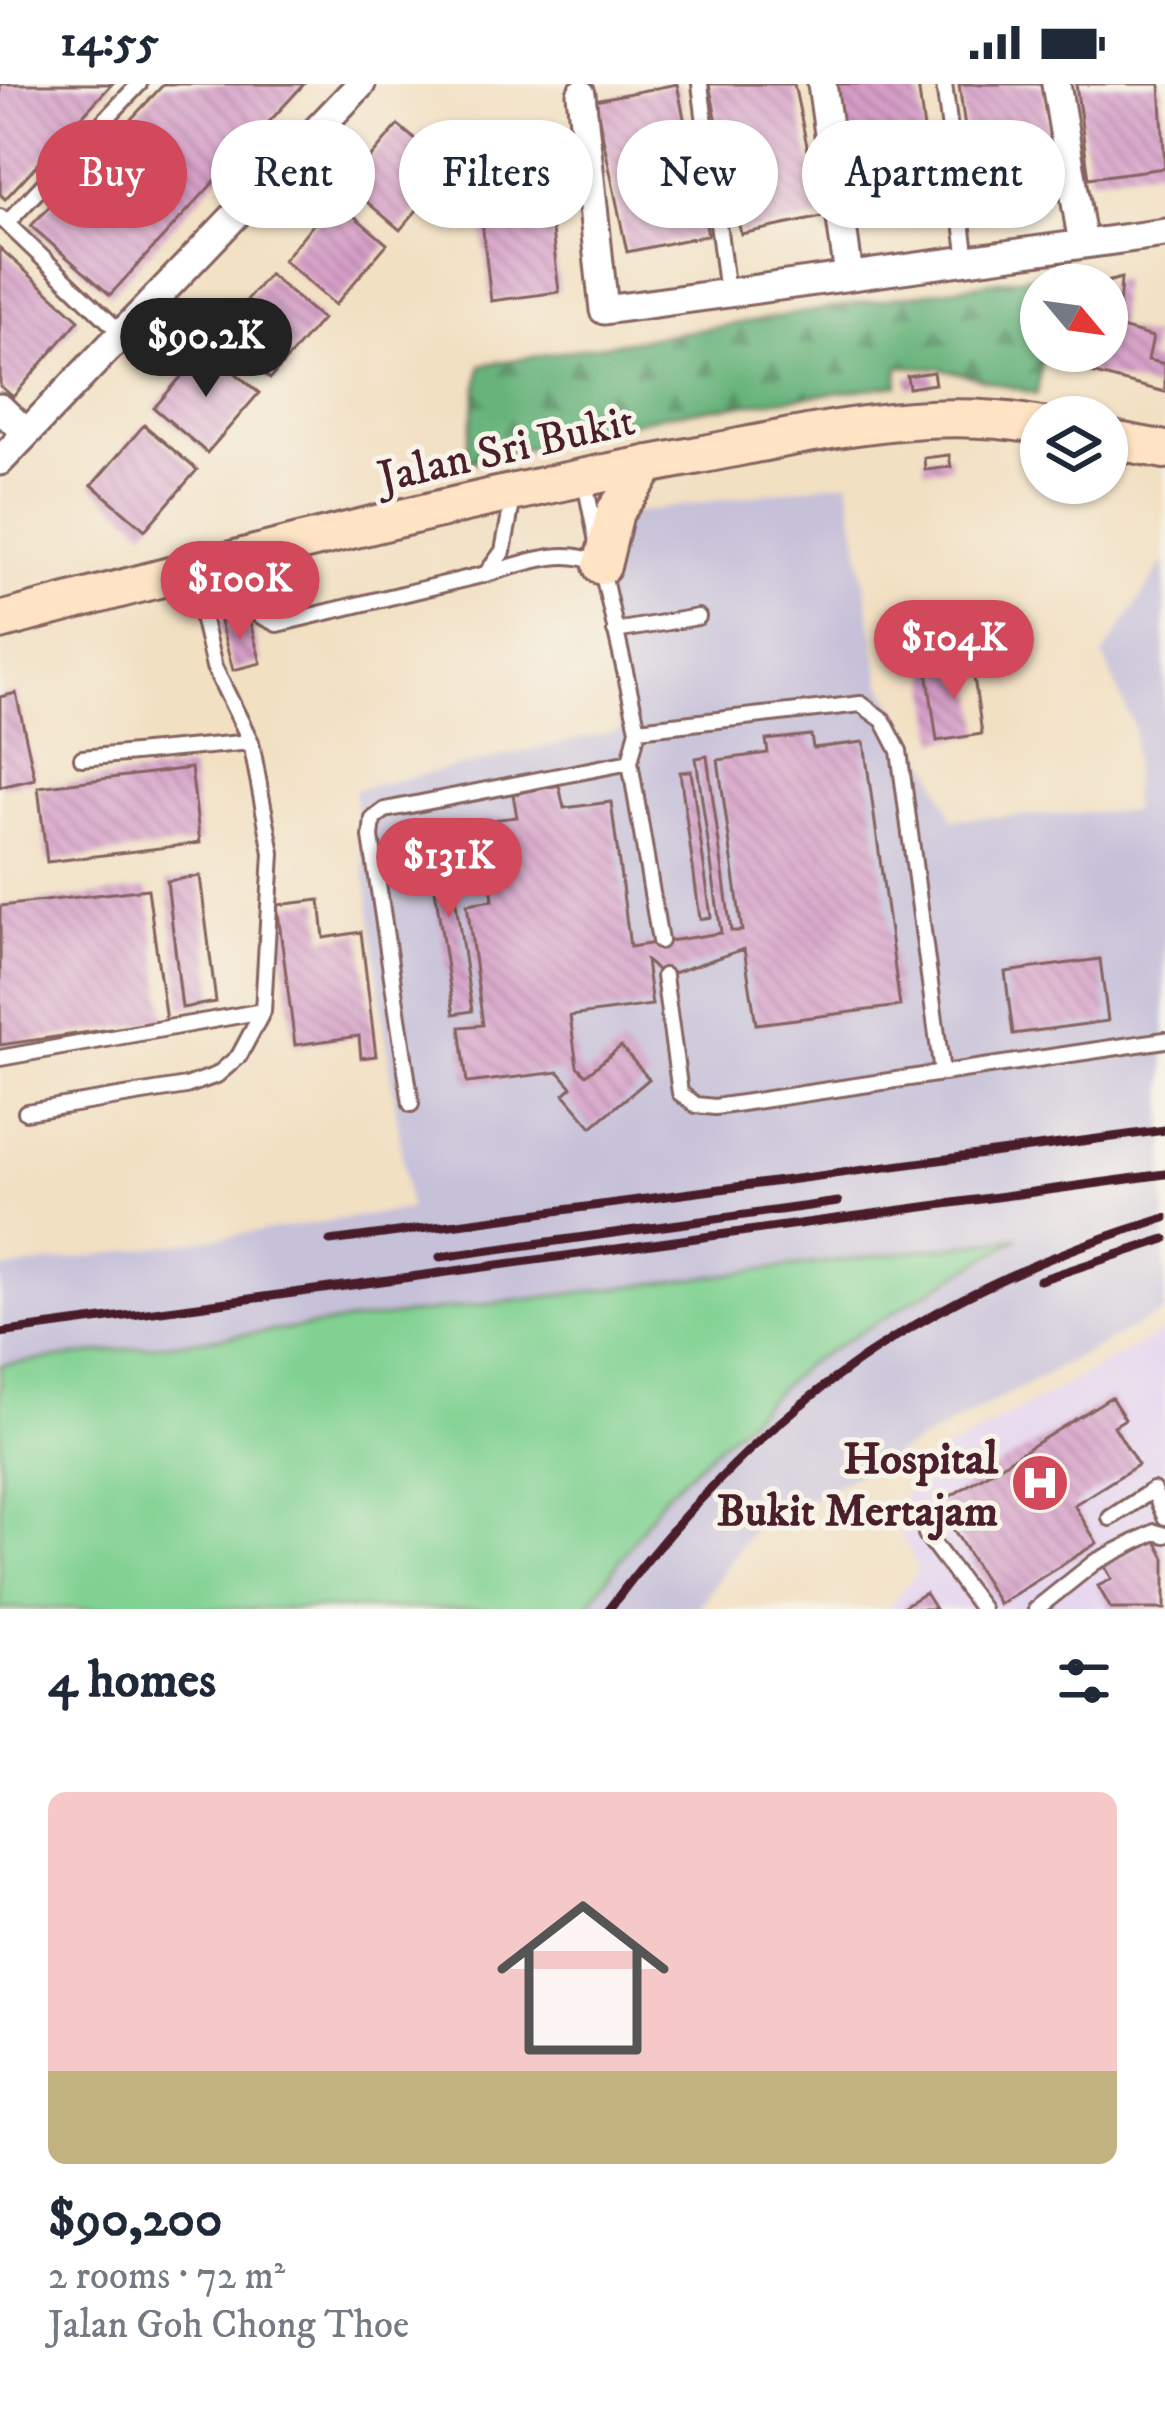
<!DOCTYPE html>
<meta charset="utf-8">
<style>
body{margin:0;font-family:"IM FELL DW Pica",serif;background:#f2f2f3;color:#1f2937;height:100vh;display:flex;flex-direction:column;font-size:45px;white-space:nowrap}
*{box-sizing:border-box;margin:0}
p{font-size:39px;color:#747a83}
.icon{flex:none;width:66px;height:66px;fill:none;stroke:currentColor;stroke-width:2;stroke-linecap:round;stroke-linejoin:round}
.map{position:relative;height:1525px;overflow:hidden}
.details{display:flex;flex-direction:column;background:#fff;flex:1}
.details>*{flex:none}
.guide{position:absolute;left:36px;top:36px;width:1095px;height:108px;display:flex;gap:24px}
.needle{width:78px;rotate:119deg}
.tools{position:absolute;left:1020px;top:180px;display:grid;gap:24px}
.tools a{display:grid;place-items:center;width:108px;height:108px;border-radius:50%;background:#fff;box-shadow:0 3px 9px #0004;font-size:60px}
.price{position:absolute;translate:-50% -102px;padding:0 27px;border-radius:42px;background:#d1495b;color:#fff;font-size:39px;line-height:78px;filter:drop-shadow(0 3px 6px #0008)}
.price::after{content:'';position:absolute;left:50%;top:72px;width:36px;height:27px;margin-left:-18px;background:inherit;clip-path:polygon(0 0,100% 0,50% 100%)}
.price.current{background:#222;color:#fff}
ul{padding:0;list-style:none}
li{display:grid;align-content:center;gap:24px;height:636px;padding:0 48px}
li+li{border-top:3px solid #e0e1e3}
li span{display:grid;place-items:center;height:372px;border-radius:18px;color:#555}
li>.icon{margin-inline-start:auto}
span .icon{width:216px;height:216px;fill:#fffc;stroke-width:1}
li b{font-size:51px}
h2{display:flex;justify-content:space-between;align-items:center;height:144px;padding:0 48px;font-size:51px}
.chip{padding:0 42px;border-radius:54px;background:#fff;box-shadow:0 3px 9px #0004;font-size:42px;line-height:108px}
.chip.current{background:#d1495b;color:#fff}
.status{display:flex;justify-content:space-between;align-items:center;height:84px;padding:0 60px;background:#fff;direction:ltr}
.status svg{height:33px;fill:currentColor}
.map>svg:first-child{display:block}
.built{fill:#e4d3f1}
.railway{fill:#c6c0d9}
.green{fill:#80d192;stroke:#65785e;stroke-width:3}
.forest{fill:url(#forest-firs);stroke:#596954;stroke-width:3}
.building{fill:url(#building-back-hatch)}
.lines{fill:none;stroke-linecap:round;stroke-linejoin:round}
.lane-casing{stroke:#856360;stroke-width:20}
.street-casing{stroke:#856360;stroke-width:33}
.secondary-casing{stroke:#856360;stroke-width:42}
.lane{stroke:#fff;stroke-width:14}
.street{stroke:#fff;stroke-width:27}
.secondary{stroke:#fee4c5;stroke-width:36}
.rail{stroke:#4a1f2b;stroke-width:9}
.labels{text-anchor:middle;stroke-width:10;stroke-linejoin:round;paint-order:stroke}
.street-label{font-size:45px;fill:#4a1f2b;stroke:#f7f3e8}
.poi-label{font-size:45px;font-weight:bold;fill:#4a1f2b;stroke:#f7f3e8;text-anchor:end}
</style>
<div class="status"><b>14:55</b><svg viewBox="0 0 49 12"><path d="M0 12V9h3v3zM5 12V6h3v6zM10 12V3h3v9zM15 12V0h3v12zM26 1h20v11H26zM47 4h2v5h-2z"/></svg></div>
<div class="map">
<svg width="1165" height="1525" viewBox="0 0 1165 1525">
<defs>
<pattern id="forest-firs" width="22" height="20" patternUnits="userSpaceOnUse" patternTransform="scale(3)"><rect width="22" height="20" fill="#68b37c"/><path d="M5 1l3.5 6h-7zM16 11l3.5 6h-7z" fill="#589166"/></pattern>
<pattern id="building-back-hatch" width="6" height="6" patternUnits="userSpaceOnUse" patternTransform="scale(3)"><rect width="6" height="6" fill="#d59ec8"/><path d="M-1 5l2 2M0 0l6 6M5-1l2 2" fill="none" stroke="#af80a3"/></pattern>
</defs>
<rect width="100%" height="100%" fill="#f7f3e8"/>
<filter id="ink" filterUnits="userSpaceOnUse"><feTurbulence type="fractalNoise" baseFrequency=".00833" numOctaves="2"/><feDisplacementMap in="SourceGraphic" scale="24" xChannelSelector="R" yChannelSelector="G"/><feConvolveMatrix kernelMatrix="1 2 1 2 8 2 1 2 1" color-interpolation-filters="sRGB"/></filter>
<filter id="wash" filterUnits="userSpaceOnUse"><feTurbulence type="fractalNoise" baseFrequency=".004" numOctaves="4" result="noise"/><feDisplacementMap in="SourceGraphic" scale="48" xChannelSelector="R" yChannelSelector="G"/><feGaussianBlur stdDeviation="2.7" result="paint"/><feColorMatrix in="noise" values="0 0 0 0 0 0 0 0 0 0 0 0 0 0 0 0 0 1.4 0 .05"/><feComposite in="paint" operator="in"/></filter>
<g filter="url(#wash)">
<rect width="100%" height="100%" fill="#f2e0c3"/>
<path class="built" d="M1165 1247V1525H887L919 1486 890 1429 941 1369Z"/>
<path class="railway" d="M848 397 881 598 933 687 952 735 1132 727 1134 643 1103 572 1165 476V1227L752 1446 698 1525H0V1186L409 1125 354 706 621 646 586 436Z"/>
<path class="green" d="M1019 1154 805 1281 664 1412 586 1525H0V1281Z"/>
<path class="forest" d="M1054 188 1053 201H1041L1043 267 1037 310 940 284 899 282 898 301 667 330 465 380 481 281Z"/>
<g id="blocks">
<path class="building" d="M0 0H112L5 115 0 110Z
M164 0H304L110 211 31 142Z
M677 0 708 151 627 168 595 16Z
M709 0H794L822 133 741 150Z
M835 0H918L934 121 852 132Z
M959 0H1043L1057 105 975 116Z
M1076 0H1160L1165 84 1089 94Z
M540 40 559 208 491 217 472 48Z
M398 41 451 86 400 146 347 101Z
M334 115 387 160 335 221 283 176Z
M0 164 79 236 13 313 0 302Z
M269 190 322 235 270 295 218 250Z
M1121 194 1118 243 1153 253 1148 276 1165 280V308L1060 281 1062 267H1107V198Z
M206 264 259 309 207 369 154 324Z
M933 288 935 300 909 304 907 292Z
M144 341 197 386 145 446 92 401Z
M949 371 951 383 925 386 924 374Z
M248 531 261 579 233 586 220 538Z
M972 579 982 650 937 657 927 586Z
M16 609 35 695 0 703V613Z
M811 651 813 664 864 658 900 922 756 940 744 865 664 892 646 877 652 921 570 932 577 982 586 991 621 962 649 995 592 1043 564 1010 572 1003 559 988 467 999 460 943 483 941 467 820 493 816 483 737 517 733 513 710 559 701 564 724 611 718 630 863 721 849 696 674 707 672 731 847H742L718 676 768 669 766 656Z
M191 684 200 759 47 778 38 703Z
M691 687 711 833 700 835 680 688Z
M445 744 472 927 454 930 426 746Z
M200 792 216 918 182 924 167 797Z
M148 805 166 937 0 961V822Z
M320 816 324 854 361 848 376 972 361 974 359 952 295 961 277 821Z
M1100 875 1108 937 1013 950 1005 888Z
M1111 1313 1125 1335 1114 1342 1138 1381 1074 1421 1097 1459 999 1520 938 1420Z
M1154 1453 1165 1474V1525H1111L1098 1502 1112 1495 1104 1481Z
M925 1509 935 1525H899Z"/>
</g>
</g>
<g filter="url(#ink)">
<use href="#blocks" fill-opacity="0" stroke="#856360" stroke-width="3"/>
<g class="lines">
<g class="lane-casing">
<path id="lane" d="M700 0 727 209
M944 0 967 176
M0 133 122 250
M7 139 139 0
M585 398 597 458
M226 480 255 529 277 540 486 490 503 467 513 414
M602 486 638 645 630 678 660 857
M486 490C521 481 565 461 597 480
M615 547 698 533
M638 645 861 620 883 636 899 667 942 989
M82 674 251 658
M664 892 680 1009 696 1021 715 1023 1165 956
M0 974 263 927
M411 1020 371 753 373 735 385 726 630 678
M26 1028 186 1002 217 991 239 972 263 927 272 769 251 658 214 583 192 490
M1110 1434 1153 1406 1165 1433
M926 1450 982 1525
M1036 1525 1095 1478 1155 1448 1165 1451"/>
</g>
<g class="street-casing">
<path id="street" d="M822 0 849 192
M1056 0 1083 160
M581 10 604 226 1165 149
M0 324 26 349
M0 377 361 0"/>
</g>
<g class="secondary-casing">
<path id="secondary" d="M1107 355 1165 366
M602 482 615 428 649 380
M0 537C231 475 463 414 699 371 809 350 929 320 1041 342"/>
</g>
<use href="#lane" class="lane"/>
<use href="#street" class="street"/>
<use href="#secondary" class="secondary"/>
<path class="rail" d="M330 1157 1165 1046
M440 1173 838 1118
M1040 1196 1165 1155
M0 1249 1165 1090
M609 1525C759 1324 924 1206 1165 1134"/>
</g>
</g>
<defs>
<g id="hospital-disc" transform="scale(3)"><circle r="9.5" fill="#d1495b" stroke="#f7f3e8"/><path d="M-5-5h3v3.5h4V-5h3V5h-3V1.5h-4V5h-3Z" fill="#fff"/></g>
</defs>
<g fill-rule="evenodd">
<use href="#hospital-disc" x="1040" y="1399"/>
</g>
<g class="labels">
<g class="street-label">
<text transform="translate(506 363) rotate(-13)" y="16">Jalan Sri Bukit</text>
</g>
<g class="poi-label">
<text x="998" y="1389">Hospital<tspan x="998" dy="52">Bukit Mertajam</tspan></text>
</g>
</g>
</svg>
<div class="tools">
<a><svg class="needle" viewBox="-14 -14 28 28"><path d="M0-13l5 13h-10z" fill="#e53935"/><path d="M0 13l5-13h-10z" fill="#747a83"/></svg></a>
<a><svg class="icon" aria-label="layers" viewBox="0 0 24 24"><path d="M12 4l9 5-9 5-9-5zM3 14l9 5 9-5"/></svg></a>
</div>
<b class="price current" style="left:206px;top:316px">$90.2K</b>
<b class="price" style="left:240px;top:559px">$100K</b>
<b class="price" style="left:954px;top:618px">$104K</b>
<b class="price" style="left:449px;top:836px">$131K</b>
<div class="guide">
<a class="chip current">Buy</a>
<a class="chip">Rent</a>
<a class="chip">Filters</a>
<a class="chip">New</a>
<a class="chip">Apartment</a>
</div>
</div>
<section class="details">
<h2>4 homes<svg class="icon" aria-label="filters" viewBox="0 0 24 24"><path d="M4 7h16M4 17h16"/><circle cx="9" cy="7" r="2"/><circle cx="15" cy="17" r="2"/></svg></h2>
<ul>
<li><span style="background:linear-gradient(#f6c9c9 75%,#c2b280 0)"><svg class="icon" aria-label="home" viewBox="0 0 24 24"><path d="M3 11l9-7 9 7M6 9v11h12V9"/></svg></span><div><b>$90,200</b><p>2 rooms · 72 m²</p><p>Jalan Goh Chong Thoe</p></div></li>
</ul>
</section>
